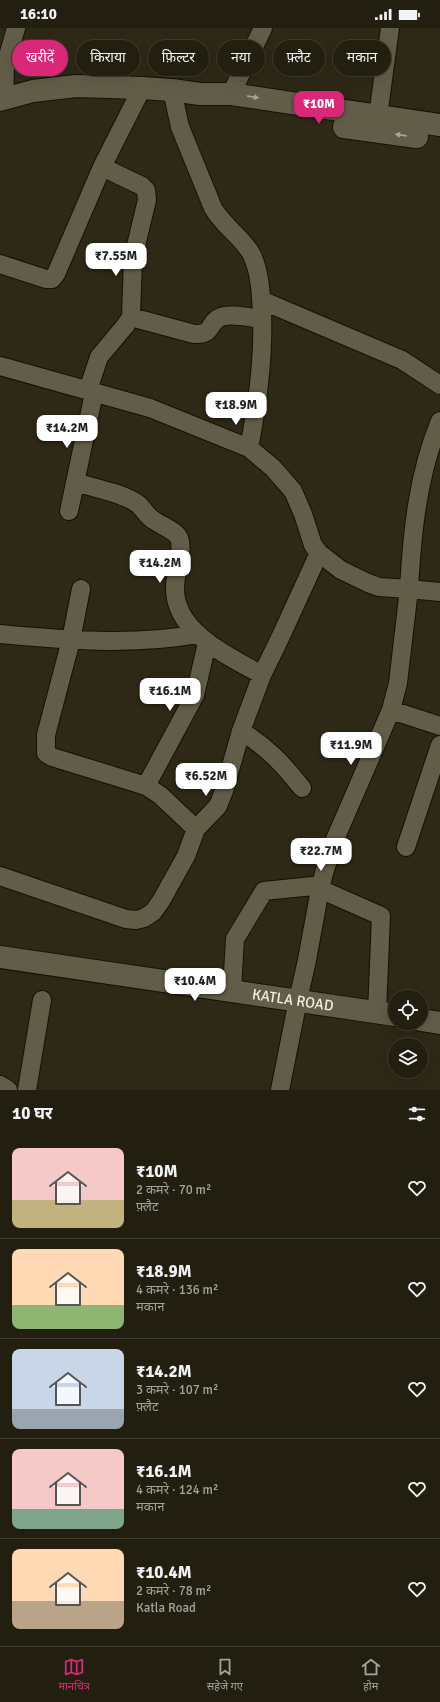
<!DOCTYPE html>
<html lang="hi">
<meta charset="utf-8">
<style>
body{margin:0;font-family:Signika,"Noto Sans Devanagari",sans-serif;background:#2a2719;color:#f1f3f6;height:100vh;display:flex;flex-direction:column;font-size:15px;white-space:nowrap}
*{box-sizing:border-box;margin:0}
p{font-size:13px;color:#a2a29f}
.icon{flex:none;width:22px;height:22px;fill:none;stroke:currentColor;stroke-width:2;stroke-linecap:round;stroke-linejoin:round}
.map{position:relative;height:1062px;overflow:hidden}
.sheet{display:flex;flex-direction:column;background:#221f10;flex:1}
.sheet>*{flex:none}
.guide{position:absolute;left:12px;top:12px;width:416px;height:36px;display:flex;gap:8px}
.fabs{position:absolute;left:388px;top:962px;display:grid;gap:8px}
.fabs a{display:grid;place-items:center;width:40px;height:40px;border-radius:50%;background:#221f10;box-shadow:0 4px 16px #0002,0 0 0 1px #3f3d30;font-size:20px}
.price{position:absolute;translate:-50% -34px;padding:0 9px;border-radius:8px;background:#fff;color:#222;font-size:13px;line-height:26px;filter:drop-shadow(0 1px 2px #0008)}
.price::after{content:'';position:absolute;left:50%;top:24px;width:12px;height:9px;margin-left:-6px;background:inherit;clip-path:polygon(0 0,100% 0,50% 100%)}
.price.current{background:#db2777;color:#fff}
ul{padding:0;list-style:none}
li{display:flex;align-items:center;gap:12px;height:100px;padding:0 12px}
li+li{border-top:1px solid #3f3d30}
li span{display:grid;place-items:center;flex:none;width:112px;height:80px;border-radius:8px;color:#555}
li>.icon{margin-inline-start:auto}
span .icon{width:48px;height:48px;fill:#fffc;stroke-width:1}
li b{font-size:17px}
h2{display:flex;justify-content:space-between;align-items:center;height:48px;padding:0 12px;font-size:17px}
.chip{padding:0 14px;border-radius:18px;background:#221f10;box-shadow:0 4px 16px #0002,0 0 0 1px #3f3d30;font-size:14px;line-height:36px}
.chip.current{background:#db2777;color:#fff}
.status{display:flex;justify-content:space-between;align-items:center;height:28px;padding:0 20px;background:#221f10;direction:ltr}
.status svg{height:11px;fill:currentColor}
.menu{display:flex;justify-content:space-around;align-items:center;height:56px;border-top:1px solid #3f3d30;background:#221f10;font-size:11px;color:#a2a29f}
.menu a{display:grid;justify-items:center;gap:2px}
.menu .current{color:#db2777}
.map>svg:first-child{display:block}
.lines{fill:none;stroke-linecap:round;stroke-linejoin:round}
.street-casing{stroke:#161102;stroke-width:20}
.secondary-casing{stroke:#161102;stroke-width:24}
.street{stroke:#625d48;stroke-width:18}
.secondary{stroke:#625d48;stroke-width:22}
.oneway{fill:#a9a594}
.labels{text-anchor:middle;stroke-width:3;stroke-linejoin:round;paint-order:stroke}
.street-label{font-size:15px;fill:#f0ede1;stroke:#2e2916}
</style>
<div class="status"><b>16:10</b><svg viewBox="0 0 49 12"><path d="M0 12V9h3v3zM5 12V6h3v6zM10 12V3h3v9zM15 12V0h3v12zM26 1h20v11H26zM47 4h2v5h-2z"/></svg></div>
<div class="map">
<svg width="440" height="1062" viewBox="0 0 440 1062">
<rect width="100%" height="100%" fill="#2e2916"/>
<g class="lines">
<g class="street-casing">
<path id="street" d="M172 62 180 99 213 180C224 199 243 210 252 227 260 245 261 265 262 284 264 330 258 374 249 420
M231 66 263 0
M4 71 5 39 16 0
M378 88 390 0
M0 236 46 251H52L56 246 102 139 142 60
M261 272 402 332 440 357
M131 289 194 306C215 307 207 294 221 289 231 285 251 290 262 291
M0 338 150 380 249 420 273 440 293 463 303 486 313 517 319 525 341 542 368 555 379 559 409 561C412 504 418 446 440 393
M88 362 99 329 125 298 131 289 133 230 147 172 146 162 142 158 102 139
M75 454C94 460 123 465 138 476 144 481 147 489 155 493 162 498 175 502 179 510 184 521 175 546 175 559 174 604 228 628 262 647
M69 483 94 365
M81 561 71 612 46 707V725L52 729 146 758 160 767 196 801
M0 606C66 612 132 618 198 606
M391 682 440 698
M241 703C268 720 282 735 302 760
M146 758 195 667 207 615
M406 819 440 717
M0 848 126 891 136 892 144 890 153 884 161 873 186 828 196 801 218 778 224 763 241 703 262 647 280 610 319 525
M232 962 235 911 264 863 313 858 381 888 377 984
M0 1057 8 1062
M27 1062 42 972
M280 1062 298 972 307 932 320 861 324 845 333 816 391 682 398 655 409 561 440 564"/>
</g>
<g class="secondary-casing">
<g id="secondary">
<path d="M0 72 33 63 76 58 142 60 172 62 200 66H231L440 97"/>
<path d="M344 99 417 109"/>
<path id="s1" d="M0 929 395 987"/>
<path d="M421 992 440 995"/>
</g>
</g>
<use href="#street" class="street"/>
<use href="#secondary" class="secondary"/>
</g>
<defs><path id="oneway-solid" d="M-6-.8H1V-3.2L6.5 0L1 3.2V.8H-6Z"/></defs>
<g class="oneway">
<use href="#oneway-solid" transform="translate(253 69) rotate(9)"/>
<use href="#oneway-solid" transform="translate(401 107) rotate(-172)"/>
</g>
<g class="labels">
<g class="street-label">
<text dy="5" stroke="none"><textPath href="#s1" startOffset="296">KATLA ROAD</textPath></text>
</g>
</g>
</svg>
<div class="fabs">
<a><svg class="icon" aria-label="locate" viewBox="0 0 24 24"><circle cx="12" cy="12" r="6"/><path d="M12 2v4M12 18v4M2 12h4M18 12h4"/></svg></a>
<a><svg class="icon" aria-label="layers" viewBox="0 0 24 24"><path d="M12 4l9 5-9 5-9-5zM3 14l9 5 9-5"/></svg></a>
</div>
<b class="price current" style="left:319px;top:97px">₹10M</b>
<b class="price" style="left:116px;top:249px">₹7.55M</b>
<b class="price" style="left:236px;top:398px">₹18.9M</b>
<b class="price" style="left:67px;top:421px">₹14.2M</b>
<b class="price" style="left:160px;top:556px">₹14.2M</b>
<b class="price" style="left:170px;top:684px">₹16.1M</b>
<b class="price" style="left:351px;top:738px">₹11.9M</b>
<b class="price" style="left:206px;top:769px">₹6.52M</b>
<b class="price" style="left:321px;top:844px">₹22.7M</b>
<b class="price" style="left:195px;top:974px">₹10.4M</b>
<div class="guide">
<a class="chip current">खरीदें</a>
<a class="chip">किराया</a>
<a class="chip">फ़िल्टर</a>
<a class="chip">नया</a>
<a class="chip">फ़्लैट</a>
<a class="chip">मकान</a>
</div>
</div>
<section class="sheet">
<h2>10 घर<svg class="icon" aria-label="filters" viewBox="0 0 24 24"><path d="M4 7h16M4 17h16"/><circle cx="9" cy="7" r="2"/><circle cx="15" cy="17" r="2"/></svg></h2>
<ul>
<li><span style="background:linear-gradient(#f6c9c9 65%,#c2b280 0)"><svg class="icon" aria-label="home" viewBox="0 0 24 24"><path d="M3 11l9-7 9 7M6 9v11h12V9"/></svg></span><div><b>₹10M</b><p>2 कमरे · 70 m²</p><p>फ़्लैट</p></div><svg class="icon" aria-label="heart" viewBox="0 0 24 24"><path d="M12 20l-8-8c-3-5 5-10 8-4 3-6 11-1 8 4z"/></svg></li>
<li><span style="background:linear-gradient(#ffd9b3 70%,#8fb573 0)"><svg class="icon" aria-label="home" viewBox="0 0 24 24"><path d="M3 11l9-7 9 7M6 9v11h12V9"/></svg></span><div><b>₹18.9M</b><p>4 कमरे · 136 m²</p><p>मकान</p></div><svg class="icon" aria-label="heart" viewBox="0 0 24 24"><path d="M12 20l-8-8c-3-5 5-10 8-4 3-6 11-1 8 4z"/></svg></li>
<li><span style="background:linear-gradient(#c9d6e8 75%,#9aa5b1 0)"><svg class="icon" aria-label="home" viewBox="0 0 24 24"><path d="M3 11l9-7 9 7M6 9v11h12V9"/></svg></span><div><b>₹14.2M</b><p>3 कमरे · 107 m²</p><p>फ़्लैट</p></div><svg class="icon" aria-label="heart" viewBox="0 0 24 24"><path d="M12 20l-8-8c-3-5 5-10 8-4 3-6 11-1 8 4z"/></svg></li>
<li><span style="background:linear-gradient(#f6c9c9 75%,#7fa58c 0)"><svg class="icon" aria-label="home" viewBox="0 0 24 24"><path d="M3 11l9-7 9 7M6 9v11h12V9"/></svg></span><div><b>₹16.1M</b><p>4 कमरे · 124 m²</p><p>मकान</p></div><svg class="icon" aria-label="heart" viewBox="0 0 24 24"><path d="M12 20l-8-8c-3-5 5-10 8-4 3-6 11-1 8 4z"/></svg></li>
<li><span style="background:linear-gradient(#ffd9b3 65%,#b9a48a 0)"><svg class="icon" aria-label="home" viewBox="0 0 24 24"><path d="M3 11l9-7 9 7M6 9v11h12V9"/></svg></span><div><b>₹10.4M</b><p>2 कमरे · 78 m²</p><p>Katla Road</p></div><svg class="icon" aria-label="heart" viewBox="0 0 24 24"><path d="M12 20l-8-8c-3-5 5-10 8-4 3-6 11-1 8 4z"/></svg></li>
</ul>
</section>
<nav class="menu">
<a class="current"><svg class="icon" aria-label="map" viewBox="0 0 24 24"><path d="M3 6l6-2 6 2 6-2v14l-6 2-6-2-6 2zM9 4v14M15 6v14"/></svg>मानचित्र</a>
<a><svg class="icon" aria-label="saved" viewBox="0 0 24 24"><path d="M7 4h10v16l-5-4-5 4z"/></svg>सहेजे गए</a>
<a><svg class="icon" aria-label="home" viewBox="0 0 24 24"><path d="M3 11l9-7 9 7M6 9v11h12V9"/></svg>होम</a>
</nav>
